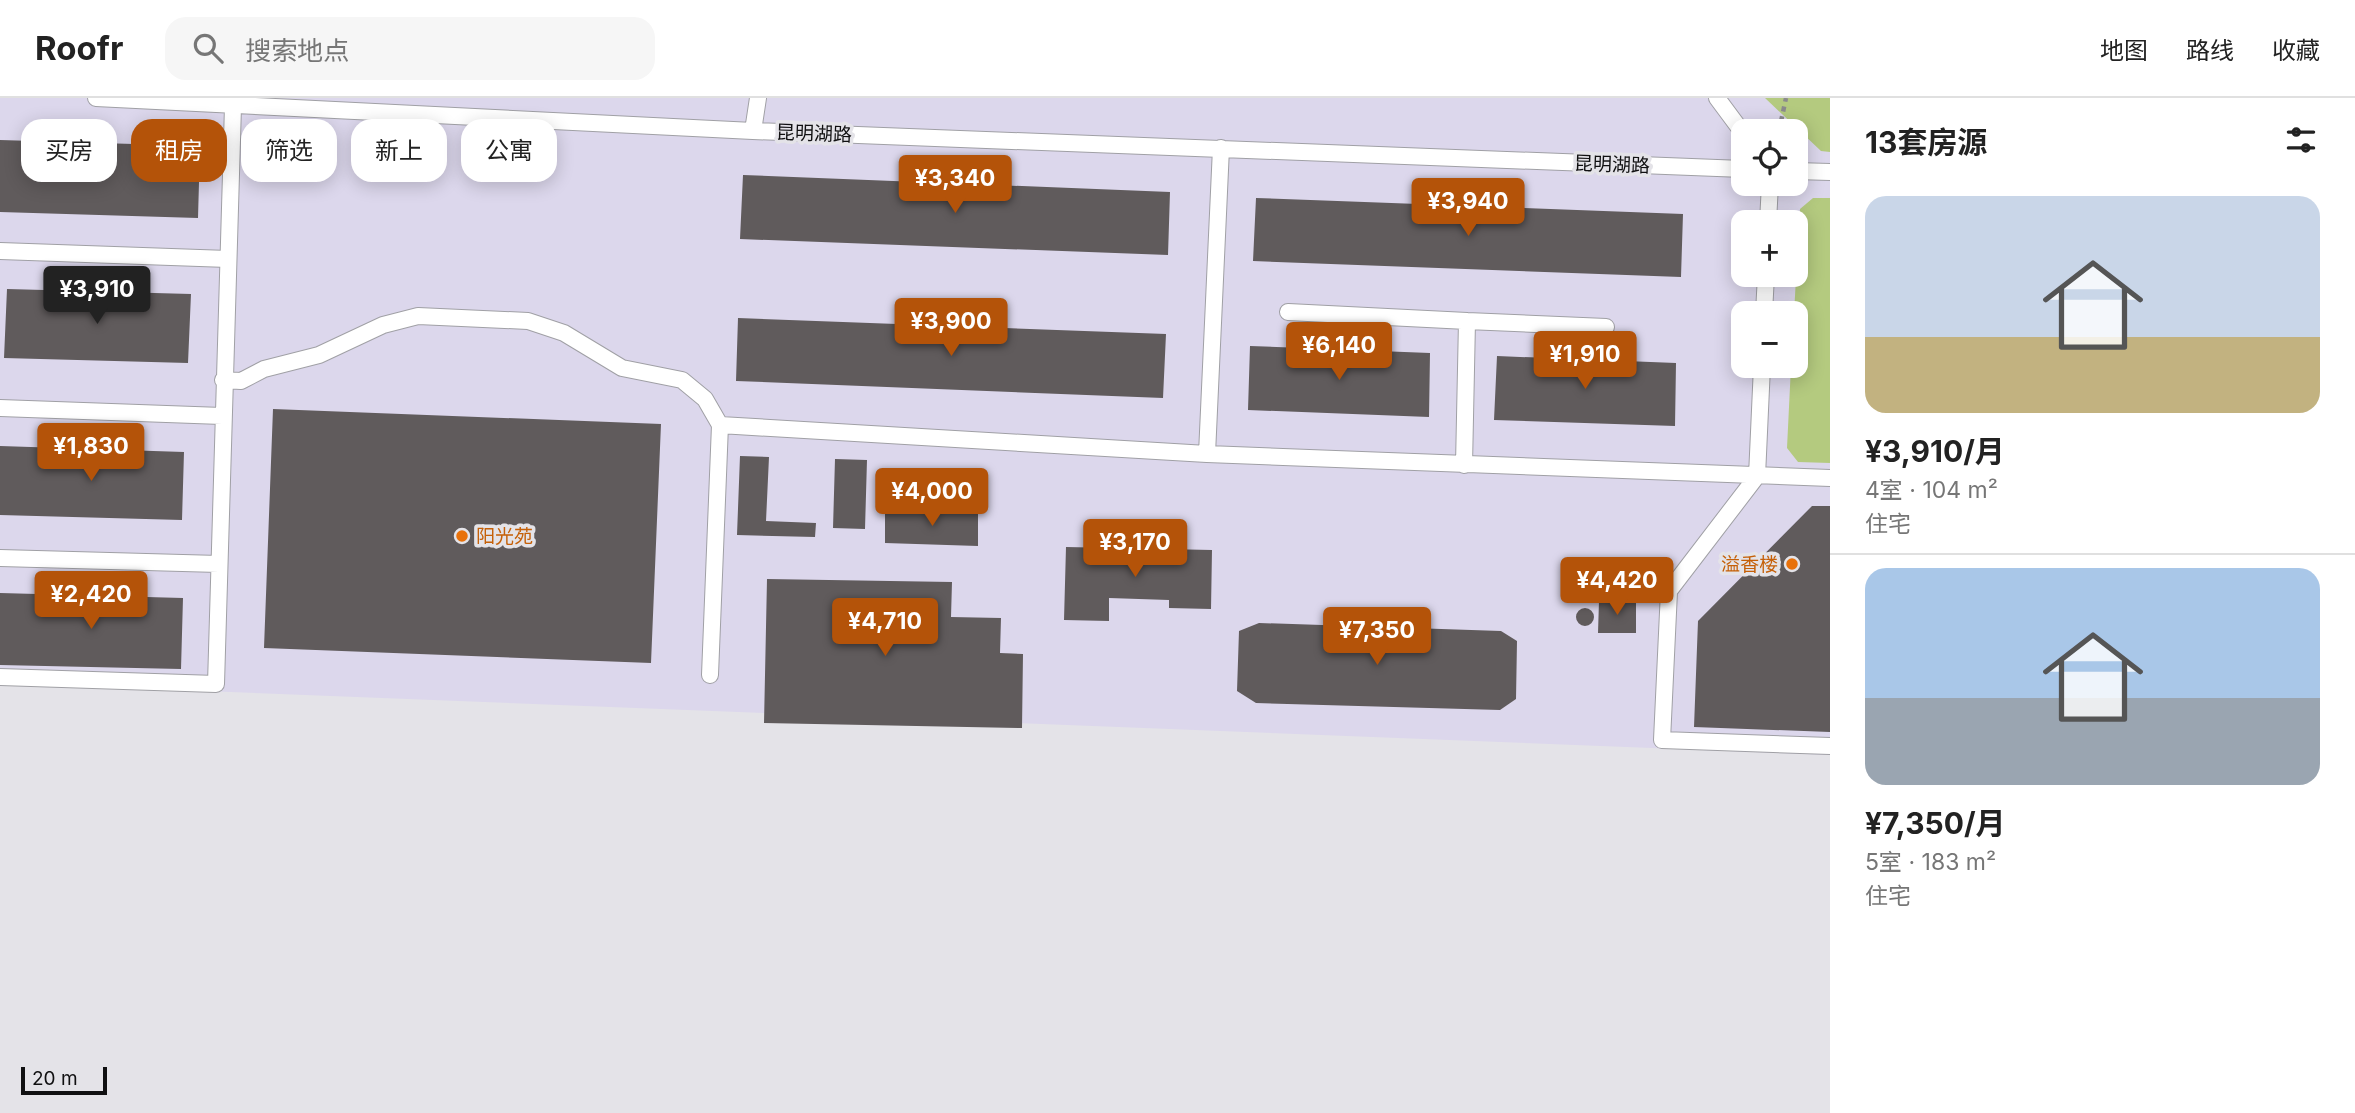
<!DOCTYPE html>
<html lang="zh">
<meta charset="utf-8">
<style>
body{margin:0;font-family:Inter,"Noto Sans SC",sans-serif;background:#f6f6f6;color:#222;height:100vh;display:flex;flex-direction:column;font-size:26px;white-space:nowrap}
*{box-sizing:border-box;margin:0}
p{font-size:23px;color:#767676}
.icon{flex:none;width:38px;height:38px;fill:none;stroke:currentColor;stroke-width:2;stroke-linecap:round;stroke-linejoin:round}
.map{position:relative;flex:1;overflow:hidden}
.side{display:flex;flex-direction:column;background:#fff;width:525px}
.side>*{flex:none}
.banner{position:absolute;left:21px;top:21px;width:665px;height:63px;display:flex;gap:14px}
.controls{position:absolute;left:1731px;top:21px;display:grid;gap:14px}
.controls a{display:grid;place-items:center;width:77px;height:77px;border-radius:14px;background:#fff;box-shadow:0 4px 18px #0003;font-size:35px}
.scale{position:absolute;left:21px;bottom:18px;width:86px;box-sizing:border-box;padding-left:7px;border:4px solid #101011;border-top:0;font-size:19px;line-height:24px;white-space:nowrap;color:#101011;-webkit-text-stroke:5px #e4e3e8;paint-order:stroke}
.price{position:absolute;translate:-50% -60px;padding:0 16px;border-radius:7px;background:#b45309;color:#fff;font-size:23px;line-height:46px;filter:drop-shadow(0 2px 4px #0008)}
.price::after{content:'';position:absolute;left:50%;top:42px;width:21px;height:16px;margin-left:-10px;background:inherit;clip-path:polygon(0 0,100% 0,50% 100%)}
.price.selected{background:#222;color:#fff}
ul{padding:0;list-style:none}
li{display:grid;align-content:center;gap:14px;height:371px;padding:0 35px}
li+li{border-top:2px solid #e0e0e0}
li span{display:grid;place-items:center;height:217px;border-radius:21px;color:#555}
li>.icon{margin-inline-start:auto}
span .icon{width:126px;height:126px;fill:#fffc;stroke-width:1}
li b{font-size:30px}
h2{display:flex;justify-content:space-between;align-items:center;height:84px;padding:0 35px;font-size:30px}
.tag{padding:0 24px;border-radius:21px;background:#fff;box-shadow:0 4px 18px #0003;font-size:24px;line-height:63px}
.tag.selected{background:#b45309;color:#fff}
header{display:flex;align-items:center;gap:42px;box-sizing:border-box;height:98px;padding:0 35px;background:#fff;border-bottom:2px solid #e0e0e0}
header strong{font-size:33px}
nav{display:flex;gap:38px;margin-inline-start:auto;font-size:24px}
.search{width:490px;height:63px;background:#f6f6f6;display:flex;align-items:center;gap:18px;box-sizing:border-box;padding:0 24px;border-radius:21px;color:#767676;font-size:26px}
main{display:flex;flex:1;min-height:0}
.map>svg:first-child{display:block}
.education{fill:#dcd7ec;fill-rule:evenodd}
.green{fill:#b4ca7f}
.building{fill:#605b5c}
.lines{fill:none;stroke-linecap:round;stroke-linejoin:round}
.lane-casing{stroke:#a0a0a5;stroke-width:18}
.path{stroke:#8b8a8d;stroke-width:4.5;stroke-dasharray:5 5;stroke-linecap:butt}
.lane{stroke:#fff;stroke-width:16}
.food-dot{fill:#e8710a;stroke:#e4e3e8;stroke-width:2.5}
.labels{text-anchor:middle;stroke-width:7;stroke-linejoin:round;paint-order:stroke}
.street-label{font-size:19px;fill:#101011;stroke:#e4e3e8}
.food-label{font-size:19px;fill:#c56008;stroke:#e4e3e8;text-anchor:start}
</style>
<header>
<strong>Roofr</strong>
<div class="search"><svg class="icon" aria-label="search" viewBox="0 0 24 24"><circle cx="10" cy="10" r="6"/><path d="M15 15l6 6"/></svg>搜索地点</div>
<nav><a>地图</a><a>路线</a><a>收藏</a></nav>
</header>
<main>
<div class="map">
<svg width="1830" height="1015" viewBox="0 0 1830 1015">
<rect width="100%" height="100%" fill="#e4e3e8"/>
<path class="education" d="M0 0H1830V657L0 585ZM1743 33H1796V86H1743ZM1743 124H1796V177H1743ZM1743 215H1796V268H1743Z"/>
<path class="green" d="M1765 0H1830V54L1821 53Z
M1813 100H1830V365L1798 364 1787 350 1791 268H1796L1794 215 1800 111Z"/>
<path class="building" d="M0 42 200 48 198 120 0 114Z
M743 77 1170 94 1168 157 740 141Z
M1256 100 1683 116 1681 179 1253 163Z
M7 191 191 196 188 265 4 260Z
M738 220 1166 236 1163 300 736 283Z
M1250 248 1430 255 1429 319 1248 312Z
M1497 258 1676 265 1675 328 1494 322Z
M273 311 661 326 651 565 264 550Z
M0 348 184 354 182 422 0 417Z
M740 358 769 359 766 423 816 425 815 439 737 437Z
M835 361 867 362 865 431 833 430Z
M1812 408H1830V634L1694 629 1698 523Z
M885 413 978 416V448L885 445Z
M1066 449 1212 452 1211 511 1169 510V502L1109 500V523L1064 522Z
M767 481 952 484 951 519 1001 520 1000 555 1023 556 1022 630 764 625Z
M0 495 183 500 181 571 0 567Z
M1599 503 1636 504V535H1598Z
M1576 519a9 9 0 1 1 18 0a9 9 0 1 1-18 0Z
M1259 525 1501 533 1517 543 1516 601 1500 612 1256 605 1237 593 1239 533Z"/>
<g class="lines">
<g class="lane-casing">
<path id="lane" d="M96 0 753 33 1743 71
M1717 0 1743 35
M753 33 758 0
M1796 73 1830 74
M1768 124 1770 86
M0 153 228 161
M1288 214 1467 223
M1764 215 1766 177
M1762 268 1757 378 1669 493 1662 642 1830 648
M223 282 241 283 264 271 319 257 383 227 418 218 528 223 564 235 622 270 682 282 705 301 720 327 710 577
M0 310 222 318
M720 327 1207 356 1830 380
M1207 356 1221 50
M1464 367 1467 223 1606 229
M0 460 219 466
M0 579 216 586 233 8"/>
</g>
<path class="path" d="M1779 33 1786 0"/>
<use href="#lane" class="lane"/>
</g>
<g class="food-dot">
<circle cx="462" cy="438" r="7"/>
<circle cx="1792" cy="466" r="7"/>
</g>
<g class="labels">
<g class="street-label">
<text transform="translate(814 35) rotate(2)" y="7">昆明湖路</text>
<text transform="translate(1612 66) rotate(2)" y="7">昆明湖路</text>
</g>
<g class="food-label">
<text x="476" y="445">阳光苑</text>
<text x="1778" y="473" text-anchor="end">溢香楼</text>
</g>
</g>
</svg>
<div class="controls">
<a><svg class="icon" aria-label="locate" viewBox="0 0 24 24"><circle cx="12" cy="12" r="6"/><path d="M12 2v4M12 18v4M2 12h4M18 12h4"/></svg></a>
<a>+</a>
<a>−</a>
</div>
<div class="scale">20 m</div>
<b class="price" style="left:955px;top:117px">¥3,340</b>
<b class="price" style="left:1468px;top:140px">¥3,940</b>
<b class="price selected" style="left:97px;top:228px">¥3,910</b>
<b class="price" style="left:951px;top:260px">¥3,900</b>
<b class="price" style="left:1339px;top:284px">¥6,140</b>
<b class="price" style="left:1585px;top:293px">¥1,910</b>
<b class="price" style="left:91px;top:385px">¥1,830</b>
<b class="price" style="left:932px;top:430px">¥4,000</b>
<b class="price" style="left:1135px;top:481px">¥3,170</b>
<b class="price" style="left:1617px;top:519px">¥4,420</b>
<b class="price" style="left:91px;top:533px">¥2,420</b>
<b class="price" style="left:885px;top:560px">¥4,710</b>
<b class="price" style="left:1377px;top:569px">¥7,350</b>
<div class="banner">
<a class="tag">买房</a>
<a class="tag selected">租房</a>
<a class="tag">筛选</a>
<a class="tag">新上</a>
<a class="tag">公寓</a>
</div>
</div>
<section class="side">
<h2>13套房源<svg class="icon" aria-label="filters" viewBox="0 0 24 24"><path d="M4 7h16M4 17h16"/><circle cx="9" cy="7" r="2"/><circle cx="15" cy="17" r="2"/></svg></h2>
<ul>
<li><span style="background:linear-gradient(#c9d6e8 65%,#c2b280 0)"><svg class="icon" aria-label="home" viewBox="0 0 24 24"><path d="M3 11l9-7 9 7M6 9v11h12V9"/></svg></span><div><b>¥3,910/月</b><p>4室 · 104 m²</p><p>住宅</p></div></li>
<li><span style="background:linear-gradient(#a9c7e8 60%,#9aa5b1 0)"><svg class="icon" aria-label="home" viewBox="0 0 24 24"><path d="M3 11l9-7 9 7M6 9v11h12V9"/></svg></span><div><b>¥7,350/月</b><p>5室 · 183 m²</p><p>住宅</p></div></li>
</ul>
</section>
</main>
